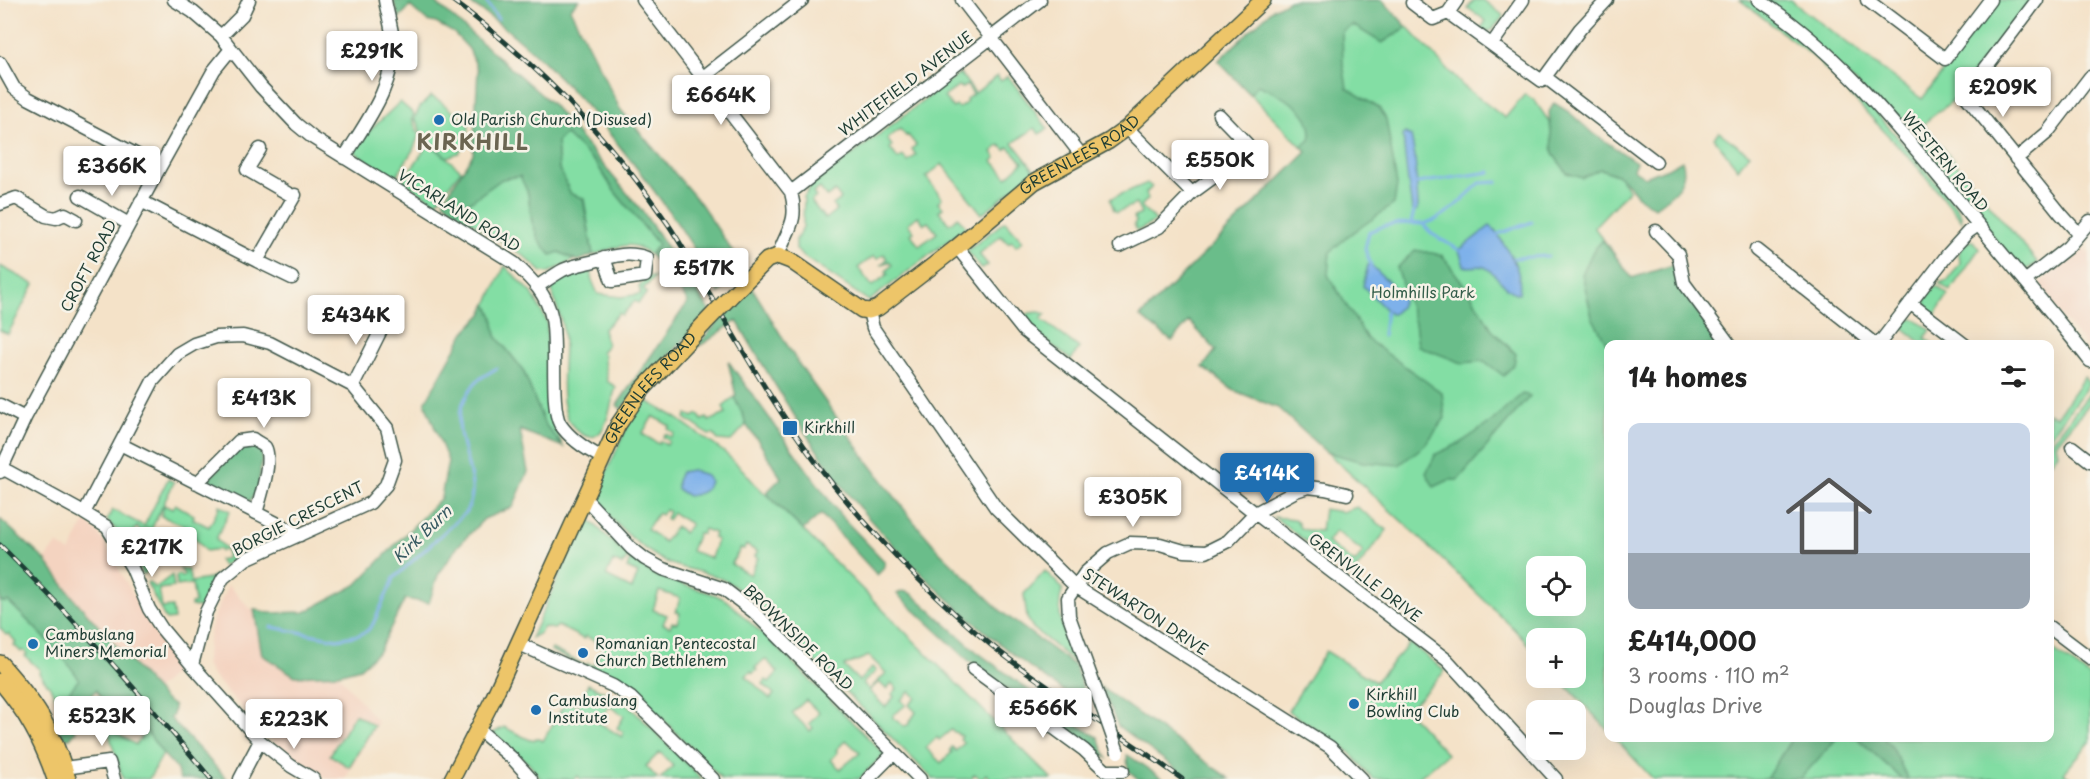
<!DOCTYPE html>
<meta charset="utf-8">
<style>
body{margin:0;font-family:"Playpen Sans",sans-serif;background:#f6f6f6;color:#222;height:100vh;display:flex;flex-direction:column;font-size:22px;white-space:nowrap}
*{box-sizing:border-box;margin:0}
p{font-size:20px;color:#767676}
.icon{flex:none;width:33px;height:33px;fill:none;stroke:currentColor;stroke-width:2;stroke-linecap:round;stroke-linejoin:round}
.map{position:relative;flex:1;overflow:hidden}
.sheet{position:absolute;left:1604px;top:340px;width:450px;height:402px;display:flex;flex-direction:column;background:#fff;border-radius:12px;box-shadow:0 6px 24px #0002}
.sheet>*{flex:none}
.buttons{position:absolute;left:1526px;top:556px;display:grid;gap:12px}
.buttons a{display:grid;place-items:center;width:60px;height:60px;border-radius:12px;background:#fff;box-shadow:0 6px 24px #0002;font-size:30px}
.price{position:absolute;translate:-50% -51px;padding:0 14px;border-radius:6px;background:#fff;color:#222;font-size:20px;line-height:39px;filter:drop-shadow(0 2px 3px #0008)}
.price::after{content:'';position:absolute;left:50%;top:36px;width:18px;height:14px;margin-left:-9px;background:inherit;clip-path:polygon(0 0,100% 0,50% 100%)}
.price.current{background:#1f6fb2;color:#fff}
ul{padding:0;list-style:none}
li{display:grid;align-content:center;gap:12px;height:318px;padding:0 24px}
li+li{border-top:2px solid #e0e0e0}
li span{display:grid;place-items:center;height:186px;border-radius:12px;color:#555}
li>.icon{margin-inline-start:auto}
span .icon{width:108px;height:108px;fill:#fffc;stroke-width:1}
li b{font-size:26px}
h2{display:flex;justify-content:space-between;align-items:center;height:72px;padding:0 24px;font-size:26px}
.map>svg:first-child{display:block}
.built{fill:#f4d3c0}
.green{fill:#83dea4;stroke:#518e6c;stroke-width:1.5;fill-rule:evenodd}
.forest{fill:#6abd8a;stroke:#447d5f;stroke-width:1.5}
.water{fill:#7eb1ea;stroke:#4e778f;stroke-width:1.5}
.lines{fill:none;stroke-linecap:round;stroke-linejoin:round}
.stream{stroke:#7eb1ea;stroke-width:3}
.minor-casing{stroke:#3f564a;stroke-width:15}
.major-casing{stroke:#3f564a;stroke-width:18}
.minor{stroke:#fff;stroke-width:12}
.major{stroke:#edc569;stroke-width:15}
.rail-casing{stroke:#1f3d34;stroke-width:5}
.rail{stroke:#f7f3e8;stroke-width:3;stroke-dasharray:9;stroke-linecap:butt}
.minor-bridge-casing{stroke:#3f564a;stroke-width:15;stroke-linecap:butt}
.major-bridge-casing{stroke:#3f564a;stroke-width:18;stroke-linecap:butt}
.minor-bridge{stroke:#fff;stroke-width:12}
.major-bridge{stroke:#edc569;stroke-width:15}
.poi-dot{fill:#1f6fb2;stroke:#f7f3e8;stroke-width:2}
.labels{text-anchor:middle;stroke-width:5;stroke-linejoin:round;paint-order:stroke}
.street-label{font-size:15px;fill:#1f3d34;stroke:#f7f3e8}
.poi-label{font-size:15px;fill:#1f3d34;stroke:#f7f3e8;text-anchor:start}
.park-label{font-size:15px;fill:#335d4a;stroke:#f7f3e8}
.water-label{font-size:16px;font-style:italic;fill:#375a62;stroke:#f7f3e8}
.district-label{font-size:21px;font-weight:bold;letter-spacing:1.5px;fill:#6b6551;stroke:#f7f3e8}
</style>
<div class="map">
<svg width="2090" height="779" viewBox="0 0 2090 779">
<rect width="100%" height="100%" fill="#f7f3e8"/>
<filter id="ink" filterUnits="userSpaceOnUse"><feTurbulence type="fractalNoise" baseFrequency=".0167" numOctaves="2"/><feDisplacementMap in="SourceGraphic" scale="12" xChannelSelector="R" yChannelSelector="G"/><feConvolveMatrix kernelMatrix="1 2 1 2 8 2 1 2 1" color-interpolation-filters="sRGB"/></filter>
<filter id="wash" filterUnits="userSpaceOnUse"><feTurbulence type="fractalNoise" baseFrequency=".008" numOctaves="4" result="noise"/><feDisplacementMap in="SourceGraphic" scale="24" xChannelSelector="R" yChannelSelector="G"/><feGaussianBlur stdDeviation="1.35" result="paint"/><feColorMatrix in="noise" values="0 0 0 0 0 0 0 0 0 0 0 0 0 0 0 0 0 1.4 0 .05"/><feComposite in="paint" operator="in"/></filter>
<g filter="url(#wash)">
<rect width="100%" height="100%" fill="#f4e2c8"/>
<path class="built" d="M2083 248 2090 254V351L2046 298 2041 288V282L2081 252Z
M86 520 103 540 150 626 180 669 152 693 75 600 45 560 57 544 70 552Z
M228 585 251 609H254L261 654 295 676 338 674 378 722 345 779H327L280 749 212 675 206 664 209 638 213 619Z"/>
<path class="green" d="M1290 0H1382L1462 85 1505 118 1525 94 1535 101 1548 120 1609 172 1619 176 1629 190 1594 227 1632 278 1674 265 1684 293 1722 345H1608V730L1559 678H1575V639H1536V653L1511 626 1422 540 1279 408 1233 390 1203 367 1216 350 1189 321 1172 341 1140 317 1307 152 1218 61 1273 9ZM1536 567H1575V606H1536Z
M1474 0H1483L1504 16 1491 31H1486L1481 28 1486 21 1468 8Z
M1740 0C1757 0 1770 14 1783 24 1850 77 1903 143 1957 208L1961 215 1962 221 1916 165 1814 57Z
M1764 0H1790L1922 99 1997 0H2033L2012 28 2007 29 1997 41C1997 50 1989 59 1982 61L1952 101 1923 124 2038 263 2026 270 2017 266 1920 150C1917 133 1906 117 1889 113Z
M960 73 975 93 997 76 1001 81 1008 76 1048 129 1039 134 1035 128 1013 143 1035 171 982 214 942 164 926 177 942 198 938 202 943 208 939 211 949 224 958 217 966 227 869 301 801 255 796 249V240L803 227 804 197 811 186ZM967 85 973 94 966 99 967 102 959 108 956 106 953 108 944 97 959 86 962 88ZM900 129 906 136 908 135 916 145 912 149 916 155 908 162 903 156 898 159 890 148 892 146 887 139ZM1000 145 1005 150 1009 147 1023 162 1007 177 993 161 996 158 992 152ZM820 188 827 197 835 191 841 199 833 205 836 210 825 219 811 201 816 197 813 193ZM918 216 924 224 928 222 937 233 919 246 911 234 914 232 908 224ZM884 254 887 259 881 265 889 261 892 265 886 271 888 274 872 286 858 268 874 256 877 259Z
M431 96 440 101 469 125 468 136 459 153 447 157 421 134 418 124 414 119 420 107Z
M400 102 414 114 412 119 419 135 413 150 395 178 354 152 363 137Z
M1719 132 1749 154 1738 169 1714 138Z
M565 133 596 163 615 192 659 245 650 255C631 237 616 248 593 255L584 198 571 194 559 169 557 142Z
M429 143 461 170 436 203 403 181Z
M521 176 528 193 532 222 559 252 574 260 548 273 542 272 524 256 456 212 502 178Z
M1147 183 1152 187 1146 193 1148 199 1141 206 1156 221 1137 231 1134 224 1136 222 1134 217 1141 214 1136 204 1117 212 1114 210 1110 199Z
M1005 221 1023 241 1016 246 1012 241 1008 243 1001 236 979 254 988 265 981 268 967 251Z
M1970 241H1973L1979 249 1950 291 1939 283 1948 280 1960 263 1959 253 1964 244Z
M0 266 34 284 8 334 0 330Z
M505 266 532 293 547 322 548 400 551 421 559 436 563 447 544 423 523 370 496 336 493 317 487 304Z
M583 272H592L591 278 598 294 621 297 641 294 639 287 647 277H655L643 289 647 293 638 303 635 301 622 315 619 313 603 330 607 345 601 352 604 355C603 365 607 371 607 381L616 387C610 402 607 449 582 434 550 416 568 360 563 329 561 315 554 303 552 289 557 278 572 276 583 272Z
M1934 287H1938L1948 295 1935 315 1927 309 1925 301Z
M1039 312 1046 314 1041 319 1079 348 1071 360 1037 333 1022 317 1030 313Z
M1913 319 1917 320 1931 330 1925 338 1934 345H1924L1902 327 1907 321Z
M2084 377 2089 384 2049 438V413L2056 417Z
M2090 393V403L2056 444 2058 453 2049 465V445Z
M734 397 744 417 746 425 731 441 718 440 713 434 709 435 685 418 687 414 693 417 698 414 702 420 707 418 709 421 726 414 723 407Z
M643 399 675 417 724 452 744 471 755 484 806 533 1052 779H990L986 774 981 779 975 774 970 779H933L768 614C754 602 741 589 724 580 708 572 688 570 671 564 651 556 607 521 600 500 598 493 599 488 602 482L632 416ZM653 416 670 426 668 429 674 433 672 437 665 434 663 437 669 441 667 445 661 441 659 444 642 434ZM665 509 669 512 666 518 668 520 673 513 691 524 684 533 676 526 664 542 647 529 658 513 661 515ZM704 529 715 533 713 538 717 540 711 558 691 551 698 533 702 534ZM746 545 758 552 755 556 758 558 750 575 731 564 741 548 744 549ZM869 656 886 673 869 690 863 683 876 671 872 667 859 681 844 666ZM879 682 886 689 892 683 897 689 892 694 894 697 885 707 869 691ZM910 691 916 698 909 705 916 712 908 725 904 726 893 718V715L906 705 901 700ZM951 730 962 736 960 739 964 743 956 751 952 747 950 750 952 752 941 763 926 748 937 737 939 740Z
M168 479 174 482 150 532 147 528 141 532 137 527 126 539 130 545 136 540 143 549 137 554 143 562 150 557 154 563 152 567 148 561 142 566 147 572 143 575 123 538 107 520 113 510 144 526Z
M175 504 194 515 193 519 209 527 219 508V505L230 511 216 539 235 558 223 566 219 560 228 558 226 550 220 551 219 549 206 551 185 526 161 516 164 505 172 509Z
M1357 507 1387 530 1351 576 1274 517 1294 519 1297 521 1300 528 1306 530 1321 531 1324 509 1342 512ZM1336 531 1363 552 1355 563 1327 542Z
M589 519 628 557 622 565 613 561 606 576 632 589 638 573 627 568 630 559 656 576 716 595 726 600 784 654 884 754 859 779H722L636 692 551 651 552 649 586 666 588 663 594 666 604 645 585 636 584 639 558 626 554 629 544 627 540 633 531 638 583 523ZM659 591 680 598 676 612 680 613 677 623 672 622 670 627 663 624 667 615 653 610ZM765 659 778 672 769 682 766 680 763 684 774 694 770 699 746 676 751 671 753 673 757 670 755 668ZM806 700 819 713 809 724 813 728 810 731 792 713ZM846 740 860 753 840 769 831 760 838 752 836 750Z
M180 569 188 570 191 582 209 579 217 574 206 591 201 608 191 606V604L195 603 192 584 177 586 176 576 179 574 181 577 185 575Z
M1045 571 1063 589C1053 612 1067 640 1074 662L1033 628 1027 618 1024 594Z
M172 575 174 587 159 589 162 608 172 607 174 619 166 620 147 583 149 582 155 588Z
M0 595 4 597 78 670 86 685 61 708 50 687 39 673 40 670 25 656 27 654 23 650 21 652 14 645 16 642 9 634 6 635 0 628Z
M1410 643 1445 671 1407 711 1447 754 1417 779H1373L1350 753 1339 744 1288 711 1326 651 1375 682Z
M2049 647 2090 677V742L2064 773 2071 779H1653L1615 738H2049Z
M588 684 624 701 702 779H660L673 766 660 752 646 766 658 779H581L578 776 574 779H541L529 764 493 733 504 727 530 740H534L537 738 543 741 566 701 578 707ZM609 706 624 716 617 728 623 732 622 737 596 721 599 716 602 718Z
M355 714 374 726 349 767 330 755Z
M109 720 113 725 110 729 136 745 146 730 163 754 149 779H123L107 728 106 723Z"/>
<path class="forest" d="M393 0H432L436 3 552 104 643 212 710 311 621 409 617 405 688 302 670 276 650 255 658 244 615 192 596 163 565 134 557 142 559 169 571 194 583 198 593 255 578 261 559 252 551 255 539 240 532 222 528 193 520 176 502 179 456 212 443 201 473 154 478 70 469 49 454 33 436 23 427 21 410 6 399 18Z
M465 0H579L570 9 620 109 701 204 744 269 719 293C697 249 669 210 639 171 589 106 535 44 465 0Z
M1290 0H1382L1407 27 1382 43 1353 25 1342 31 1343 63 1347 88 1379 108 1386 119 1397 185 1394 204 1348 236 1330 252 1328 275 1367 339 1442 393 1445 418 1425 445 1399 465 1363 462 1326 452 1278 408 1233 390 1203 367 1216 350 1189 321 1172 341 1140 317 1307 152 1301 146 1310 140C1317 109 1280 96 1258 85L1250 94 1218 61 1273 9Z
M1554 103 1569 112 1590 131 1636 162 1633 169 1645 177 1668 168 1682 160C1690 183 1672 195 1655 207 1635 200 1633 185 1619 176 1614 173 1606 171 1600 169L1582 178 1567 173 1553 154 1549 112Z
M1603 240 1632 278 1674 265 1684 293 1722 345 1608 346 1592 317 1582 274 1593 251Z
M1415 250 1442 255 1470 293 1493 331 1516 354 1514 364 1504 376 1484 361 1462 363 1418 346 1415 323 1397 268Z
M751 286 798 363 869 463 914 522 940 552 1003 613 1075 666 1090 708C1019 664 958 612 900 552 879 530 858 508 840 483 802 431 769 376 737 321 722 329 712 340 697 347L701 341Z
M487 304 493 317 496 336 523 370 544 423 563 447 520 430 528 472 513 507 484 519 458 546 438 575 429 603 405 599 379 651 360 668 338 674 295 676 262 655 254 609 269 613 305 612 356 585 441 498 448 461 425 403 465 332 482 314Z
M728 361 840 515 885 562 883 569 877 575 821 514 803 530 766 493 781 478 759 442 746 425 744 417 734 397 736 396Z
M1522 394 1530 396 1458 480H1449L1434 487 1426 473 1436 454 1460 443 1491 422Z
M251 444 263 450 258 489 250 501C235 498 217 491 209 478L238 448Z
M0 519 45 560 75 600 164 699 174 706 173 715 170 718 227 779H180L176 768 163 754 146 730 117 712 112 705 103 701 96 690 83 704 72 723 76 731 70 738H65L58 730 64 720 58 706 79 679C61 652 32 625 8 601L5 603 0 601Z
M903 591 912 594 977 652 1074 723 1098 737 1107 758 1037 712 968 660 897 594Z
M1101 687 1109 693 1230 779H1190L1118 726Z
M1792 738H1837L1800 779H1766Z
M1857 738H1883L1892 747 1908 779H1902Z
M1127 755 1129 756 1163 779H1138L1128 770Z"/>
<path class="water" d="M1405 133 1411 136 1415 156 1418 204V210L1414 211 1412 209C1408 184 1405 161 1403 135Z
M1490 226 1495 230C1508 252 1523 267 1519 294 1505 291 1499 277 1488 269 1480 263 1472 269 1464 266L1459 250Z
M1368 265H1371L1404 297 1400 307 1393 314H1390L1363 286Z
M691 470 706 475 710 481C707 493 698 494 688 496L677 489V481L681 472Z"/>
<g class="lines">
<path class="stream" d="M485 0 498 19
M1417 183 1490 172
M1411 223 1414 211
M1424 224 1437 219 1452 209 1480 183 1497 182
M1498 234 1532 222
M1514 258 1548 256
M1371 265 1365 249 1369 232C1387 223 1403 222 1423 224L1432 234 1459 250
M1383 336 1386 311
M271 627 337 639 359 635 367 631 373 624 394 578 465 513C490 477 439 434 469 392 471 388 474 384 477 381 483 376 491 372 497 368"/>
</g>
</g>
<g filter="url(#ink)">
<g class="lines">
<g class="minor-casing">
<path id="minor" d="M174 0 193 12 221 36 261 87 296 124 313 138 514 263C532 280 547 294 552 319 557 343 550 407 560 424 570 439 587 450 603 458
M643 0 791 192C799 223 787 229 778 256
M962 0 1082 156
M1759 0C1841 53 1901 132 1963 206 2005 258 2049 308 2090 361
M1867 0 1945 59 1990 0
M2037 0 1965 95 2061 214 2079 234
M1412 3 1433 19 1448 13 1542 81 1545 77 1656 162
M1448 13 1457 0
M221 36 242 15 249 0
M1492 44 1523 0
M0 63 14 88 28 98 160 167
M1545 77 1580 29 1607 0
M702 78 802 0
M1127 128 1192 193
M260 149 247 170 294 197
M344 158C366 122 395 86 393 41 392 27 387 13 385 0
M2016 159 2047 133 2090 77
M791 192 1040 0
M80 196 129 224
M141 201 257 261 292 278
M0 204 16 198 46 216 56 218 65 214 76 220
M1656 231 1678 254 1684 283 1730 345
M1120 246 1159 227 1192 193 1229 166 1247 144 1219 115
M957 247 1023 330 1255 513 1447 660 1556 779
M1756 250 1876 345
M257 261 295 195
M2025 281 2068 247 2090 221
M538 286C546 281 554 275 563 270 570 267 579 265 586 263 607 258 626 250 647 258L645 276 612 281 604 258
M1910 303 1965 345
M869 311 873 328 996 508 1075 586 1330 747 1362 779
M1878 345 1948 254 1968 232 1978 225
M353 386 386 320
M0 405 25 418
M120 444 300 535
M2072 447 2090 461
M2 468 84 513 107 527 132 568 149 609 162 629 192 665 260 741 291 766 313 779
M0 472 25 418 160 167 214 70 231 49
M197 483 239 441 253 439C256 442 262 444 265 447 273 460 260 499 256 513
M585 498 631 548 645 559 663 569 724 589 754 612 920 779
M84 513 153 381 177 354 194 344 216 337 243 336 270 343 353 386 387 428 395 460 386 485 370 503 246 559 223 578 206 612 192 665
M2049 627 2090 658
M519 644 613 686 631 698 713 779
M973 669 1084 750 1106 771H1123
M1105 715 1069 616 1068 598 1085 573 1108 553 1130 543 1160 544 1184 551 1206 552 1228 541 1255 513 1296 491 1308 487 1325 489 1347 494
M478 729 513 759 531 779
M64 768 109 762 114 779
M240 779 260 741
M868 779 894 753"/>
</g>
<g class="major-casing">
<g id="major">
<path id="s1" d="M729 298 767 260 778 256 791 261 862 310 869 311 878 308 957 247 1034 182 1109 141 1127 128 1263 0"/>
<path d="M0 663C36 703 52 728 68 779"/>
<path d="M0 681C26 712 42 740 55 779"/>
<path id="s2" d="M452 779 492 701 618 425 642 390 704 324"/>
</g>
</g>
<use href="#minor" class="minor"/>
<use href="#major" class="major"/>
<g class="rail-casing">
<path id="rail" d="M452 0C533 60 606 134 663 217 680 240 693 267 708 291 747 358 786 427 835 487 882 544 934 598 991 645 1052 694 1120 733 1182 779
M0 545C75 619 144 698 211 779"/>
</g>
<use href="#rail" class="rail"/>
<g class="minor-bridge-casing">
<path id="minor-bridge" d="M1105 715 1118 752"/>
</g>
<g class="major-bridge-casing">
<path id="major-bridge" d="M704 324 729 298"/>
</g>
<use href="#minor-bridge" class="minor-bridge"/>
<use href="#major-bridge" class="major-bridge"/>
</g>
</g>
<g class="poi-dot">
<circle cx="439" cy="120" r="6"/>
<rect x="782" y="420" width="16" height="16" rx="3"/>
<circle cx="33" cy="644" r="6"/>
<circle cx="583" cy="653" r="6"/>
<circle cx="1354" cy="704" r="6"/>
<circle cx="536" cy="710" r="6"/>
</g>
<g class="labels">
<g class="street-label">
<text transform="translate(906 84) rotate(-37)" y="5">WHITEFIELD AVENUE</text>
<text dy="5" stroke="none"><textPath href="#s1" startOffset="436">GREENLEES ROAD</textPath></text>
<text transform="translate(1945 162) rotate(50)" y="5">WESTERN ROAD</text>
<text transform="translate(459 211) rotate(32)" y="5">VICARLAND ROAD</text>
<text transform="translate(89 266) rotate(-62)" y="5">CROFT ROAD</text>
<text dy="5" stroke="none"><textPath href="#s2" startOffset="440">GREENLEES ROAD</textPath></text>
<text transform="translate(298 519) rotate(-27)" y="5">BORGIE CRESCENT</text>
<text transform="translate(1365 578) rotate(37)" y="5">GRENVILLE DRIVE</text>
<text transform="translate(1145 612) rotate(33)" y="5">STEWARTON DRIVE</text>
<text transform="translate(798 638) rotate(44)" y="5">BROWNSIDE ROAD</text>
</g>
<g class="poi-label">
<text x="451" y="125">Old Parish Church (Disused)</text>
<text x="804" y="433">Kirkhill</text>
<text x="45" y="640">Cambuslang<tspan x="45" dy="17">Miners Memorial</tspan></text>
<text x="595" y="649">Romanian Pentecostal<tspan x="595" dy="17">Church Bethlehem</tspan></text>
<text x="1366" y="700">Kirkhill<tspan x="1366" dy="17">Bowling Club</tspan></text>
<text x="548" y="706">Cambuslang<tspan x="548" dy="17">Institute</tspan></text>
</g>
<g class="park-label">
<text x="1423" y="298">Holmhills Park</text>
</g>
<g class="water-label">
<text transform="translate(422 534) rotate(-44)" y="6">Kirk Burn</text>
</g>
<g class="district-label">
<text x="473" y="150">KIRKHILL</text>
</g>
</g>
</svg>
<div class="buttons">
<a><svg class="icon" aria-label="locate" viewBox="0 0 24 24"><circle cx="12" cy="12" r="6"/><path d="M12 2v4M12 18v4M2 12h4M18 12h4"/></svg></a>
<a>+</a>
<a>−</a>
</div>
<b class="price" style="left:372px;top:82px">£291K</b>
<b class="price" style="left:2003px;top:118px">£209K</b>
<b class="price" style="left:721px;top:126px">£664K</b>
<b class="price" style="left:1220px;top:191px">£550K</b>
<b class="price" style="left:112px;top:197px">£366K</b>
<b class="price" style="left:704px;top:299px">£517K</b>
<b class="price" style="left:356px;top:346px">£434K</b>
<b class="price" style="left:264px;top:429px">£413K</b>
<b class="price current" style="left:1267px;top:504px">£414K</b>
<b class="price" style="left:1133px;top:528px">£305K</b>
<b class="price" style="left:152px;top:578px">£217K</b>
<b class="price" style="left:1043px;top:739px">£566K</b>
<b class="price" style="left:102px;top:747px">£523K</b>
<b class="price" style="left:294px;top:750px">£223K</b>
<section class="sheet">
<h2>14 homes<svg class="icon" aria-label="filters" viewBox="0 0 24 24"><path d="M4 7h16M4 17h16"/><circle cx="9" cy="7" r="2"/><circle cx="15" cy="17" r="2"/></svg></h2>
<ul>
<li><span style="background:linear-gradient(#c9d6e8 70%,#9aa5b1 0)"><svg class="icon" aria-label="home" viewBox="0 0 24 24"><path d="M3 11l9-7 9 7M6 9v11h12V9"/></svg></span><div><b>£414,000</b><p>3 rooms · 110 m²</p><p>Douglas Drive</p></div></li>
</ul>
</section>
</div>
